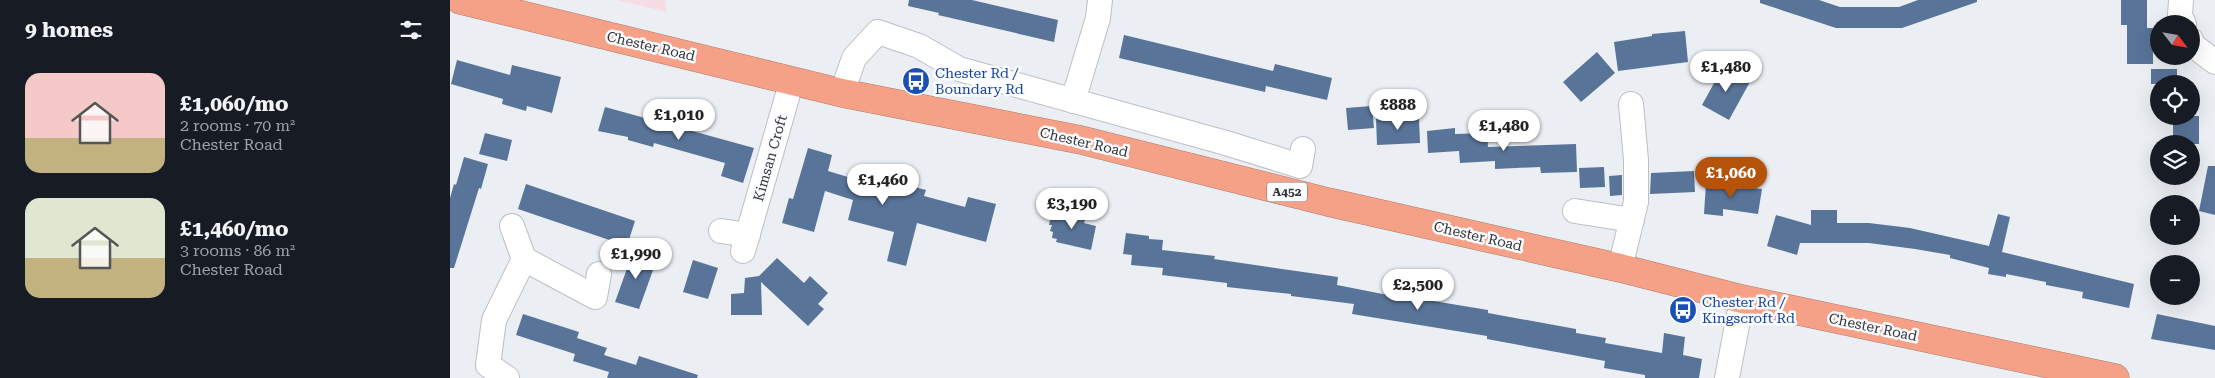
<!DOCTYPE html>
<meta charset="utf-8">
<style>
body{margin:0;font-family:"Roboto Serif",serif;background:#20242c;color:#f1f3f6;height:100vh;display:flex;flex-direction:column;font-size:19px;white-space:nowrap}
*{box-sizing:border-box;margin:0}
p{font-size:16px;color:#9ea1a6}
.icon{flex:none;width:28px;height:28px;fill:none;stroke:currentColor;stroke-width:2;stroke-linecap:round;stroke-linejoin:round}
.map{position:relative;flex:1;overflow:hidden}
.side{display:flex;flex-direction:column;background:#171b24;width:450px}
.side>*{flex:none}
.needle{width:32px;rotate:121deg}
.controls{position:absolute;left:1700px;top:15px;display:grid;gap:10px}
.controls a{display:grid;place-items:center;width:50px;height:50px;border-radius:50%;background:#171b24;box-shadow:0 5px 20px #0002;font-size:25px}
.price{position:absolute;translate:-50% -42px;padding:0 11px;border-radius:18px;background:#fff;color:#222;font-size:16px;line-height:32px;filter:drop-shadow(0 1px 2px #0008)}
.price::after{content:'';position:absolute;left:50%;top:30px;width:15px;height:11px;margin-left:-8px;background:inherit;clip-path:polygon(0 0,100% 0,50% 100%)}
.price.current{background:#b45309;color:#fff}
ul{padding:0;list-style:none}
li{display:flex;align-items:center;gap:15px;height:125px;padding:0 25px}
li span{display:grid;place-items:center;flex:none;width:140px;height:100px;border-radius:15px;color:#555}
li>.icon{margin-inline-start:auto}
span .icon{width:60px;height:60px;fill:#fffc;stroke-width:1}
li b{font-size:21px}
h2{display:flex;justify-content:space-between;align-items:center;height:60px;padding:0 25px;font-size:21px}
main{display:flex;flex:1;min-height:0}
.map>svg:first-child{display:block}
.education{fill:#f6dde4}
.building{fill:#597499}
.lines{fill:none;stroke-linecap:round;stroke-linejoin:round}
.minor-casing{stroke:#bcbfc4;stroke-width:26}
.highway-casing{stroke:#b17b6b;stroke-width:29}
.minor{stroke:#fff;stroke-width:24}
.highway{stroke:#f5a188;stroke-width:28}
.labels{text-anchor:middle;stroke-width:5;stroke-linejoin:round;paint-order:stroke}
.shield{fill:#fafcff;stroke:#6f7072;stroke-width:1}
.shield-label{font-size:12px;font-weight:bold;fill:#333436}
.street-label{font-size:14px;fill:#333436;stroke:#fafcff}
.transit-label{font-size:14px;fill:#164399;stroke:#fafcff;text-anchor:start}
</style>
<main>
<section class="side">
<h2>9 homes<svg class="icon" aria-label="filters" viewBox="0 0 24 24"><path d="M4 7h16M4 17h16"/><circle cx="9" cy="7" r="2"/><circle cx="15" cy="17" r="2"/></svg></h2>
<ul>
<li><span style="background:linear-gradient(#f6c9c9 65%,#c2b280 0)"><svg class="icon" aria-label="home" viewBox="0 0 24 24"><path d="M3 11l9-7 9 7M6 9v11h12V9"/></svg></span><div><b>£1,060/mo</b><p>2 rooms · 70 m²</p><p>Chester Road</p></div></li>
<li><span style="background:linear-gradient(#dfe7d0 60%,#c2b280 0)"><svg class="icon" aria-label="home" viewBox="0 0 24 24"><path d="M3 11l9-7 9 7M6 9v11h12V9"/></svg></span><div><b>£1,460/mo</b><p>3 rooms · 86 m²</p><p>Chester Road</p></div></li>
</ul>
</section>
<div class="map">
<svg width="1765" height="378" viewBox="0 0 1765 378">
<rect width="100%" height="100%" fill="#ebeff4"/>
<path class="education" d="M166 0H215L217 12Z"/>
<path class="building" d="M459 0H522L608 20 604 42 488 15 489 13 458 6Z
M1310 0H1369L1390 7H1449L1468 0H1527V2L1452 28H1386L1310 3Z
M1671 0H1697V28H1703V64H1677V25H1671Z
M1235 31 1238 62 1168 71 1164 42 1202 36V34Z
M674 35 823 71 825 64 882 78 877 100 816 86 815 92 669 58Z
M1147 52 1165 73 1131 102 1113 82Z
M7 60 60 75 62 65 111 77 102 113 77 106 76 111 52 104 53 99 1 84Z
M1274 65 1301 80 1279 120 1252 105Z
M1701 69H1727V84H1701Z
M922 106 924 128 898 130 896 108Z
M155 107 304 148 293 183 271 176 275 163 204 143 203 147 178 140V137L148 131Z
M1723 116H1749V144H1723Z
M969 118 970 143 927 145 926 119Z
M1005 128V134L1037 133 1038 147 1126 144 1127 172 1091 173 1090 167 1045 169V161L1010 163 1009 151 978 153 977 131Z
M35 133 62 140 57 161 29 154Z
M358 148 382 155 378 171 408 180 410 173 476 190 474 196 515 207 518 197 546 204 536 242 467 223 456 266 437 261 444 232 398 220 403 200 375 191 364 232 332 223 339 198 343 199Z
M14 157 38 164 31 189 29 188 4 268H0V198L4 184 6 185Z
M1758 166H1765V215L1749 211Z
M1154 167 1155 187 1130 188 1129 168Z
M1244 171 1245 192 1200 194 1201 173Z
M1172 175V195L1160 196 1159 176Z
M1256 183 1312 189 1308 214 1273 209V216L1254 214Z
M76 184 185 221 177 246 68 209Z
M602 210 636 217 634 223 646 226 641 250 606 242 607 239 602 238 603 232 600 231 602 225H599Z
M1361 210H1387V223H1419L1460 228 1539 246 1548 214 1560 217 1552 252 1684 284 1679 308 1632 298 1633 292 1596 285V282L1556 274V277L1538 274 1539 268 1500 258V255L1465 249 1419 243H1350L1347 255 1317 246 1326 215 1361 225Z
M676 233 699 236V239L713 240 712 250 765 256 764 259 888 277 887 285 953 298V296L1038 310V313L1126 329V333L1156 338 1155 343 1212 353 1214 333 1235 337 1233 355 1252 359 1249 378H1195V375L1154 368 1155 361 1037 339V336L902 314 904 304 841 296V294L777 287V283L712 275 713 268 681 265 682 255 673 254Z
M183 252 207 259 189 309 165 302Z
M327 258 354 283 360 276 378 293 368 304 374 309 358 326 311 282 312 315H281V294L294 293 295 278 309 276Z
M243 260 268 268 258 299 233 292Z
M73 314 129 332 127 338 157 348 154 355 186 365 189 356 248 375 247 378H157L159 372 123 361 125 354 66 335Z
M1707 314 1765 326V350L1701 339Z"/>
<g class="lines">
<g class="minor-casing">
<path id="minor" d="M1731 0 1730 16 1734 24
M1741 40 1744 46 1765 62
M392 93 404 58 428 32 469 46 509 69 776 143 850 166 853 149
M623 101 648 18 650 0
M1125 211 1182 220
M271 231 298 235
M293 251 342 80
M74 259 145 297 149 274
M1170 268 1186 202V160L1181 104
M57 378 38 365 44 320 74 259 62 226
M1277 378 1292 299"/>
</g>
<g class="highway-casing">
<path id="highway" d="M10 0 392 93 631 140 878 202 1170 268 1292 299 1665 378"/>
</g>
<use href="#minor" class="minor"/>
<use href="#highway" class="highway"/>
</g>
<defs>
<g id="bus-disc" transform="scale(1.4375)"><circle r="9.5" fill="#1a4fb4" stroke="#fafcff"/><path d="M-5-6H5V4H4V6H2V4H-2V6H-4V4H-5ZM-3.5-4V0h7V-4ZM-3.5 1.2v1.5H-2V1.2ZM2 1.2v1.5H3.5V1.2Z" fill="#fff"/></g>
</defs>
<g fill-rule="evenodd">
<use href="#bus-disc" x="466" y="81"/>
<use href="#bus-disc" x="1233" y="310"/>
</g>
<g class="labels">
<rect class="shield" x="817" y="182.5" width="40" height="19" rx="4"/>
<g class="shield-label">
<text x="837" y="196">A452</text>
</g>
<g class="street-label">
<text transform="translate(201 46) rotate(13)" y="5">Chester Road</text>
<text transform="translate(634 142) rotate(13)" y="5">Chester Road</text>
<text transform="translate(320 158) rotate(-74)" y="5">Kimsan Croft</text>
<text transform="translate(1028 236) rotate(13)" y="5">Chester Road</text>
<text transform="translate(1423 327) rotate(12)" y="5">Chester Road</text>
</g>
<g class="transit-label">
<text x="485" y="78">Chester Rd /<tspan x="485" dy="16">Boundary Rd</tspan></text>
<text x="1252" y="307">Chester Rd /<tspan x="1252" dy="16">Kingscroft Rd</tspan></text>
</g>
</g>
</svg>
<div class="controls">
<a><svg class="needle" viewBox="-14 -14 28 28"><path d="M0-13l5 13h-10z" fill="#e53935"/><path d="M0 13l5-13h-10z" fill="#9ea1a6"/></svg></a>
<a><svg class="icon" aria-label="locate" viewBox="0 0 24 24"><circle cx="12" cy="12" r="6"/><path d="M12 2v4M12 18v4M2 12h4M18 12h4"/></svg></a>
<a><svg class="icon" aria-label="layers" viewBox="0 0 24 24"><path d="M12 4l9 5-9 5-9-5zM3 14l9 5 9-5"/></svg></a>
<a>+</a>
<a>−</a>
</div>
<b class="price" style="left:1276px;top:93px">£1,480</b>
<b class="price" style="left:948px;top:131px">£888</b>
<b class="price" style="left:229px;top:141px">£1,010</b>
<b class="price" style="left:1054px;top:152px">£1,480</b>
<b class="price current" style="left:1281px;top:199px">£1,060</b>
<b class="price" style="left:433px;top:206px">£1,460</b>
<b class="price" style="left:622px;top:230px">£3,190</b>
<b class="price" style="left:186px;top:280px">£1,990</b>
<b class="price" style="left:968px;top:311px">£2,500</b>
</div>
</main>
